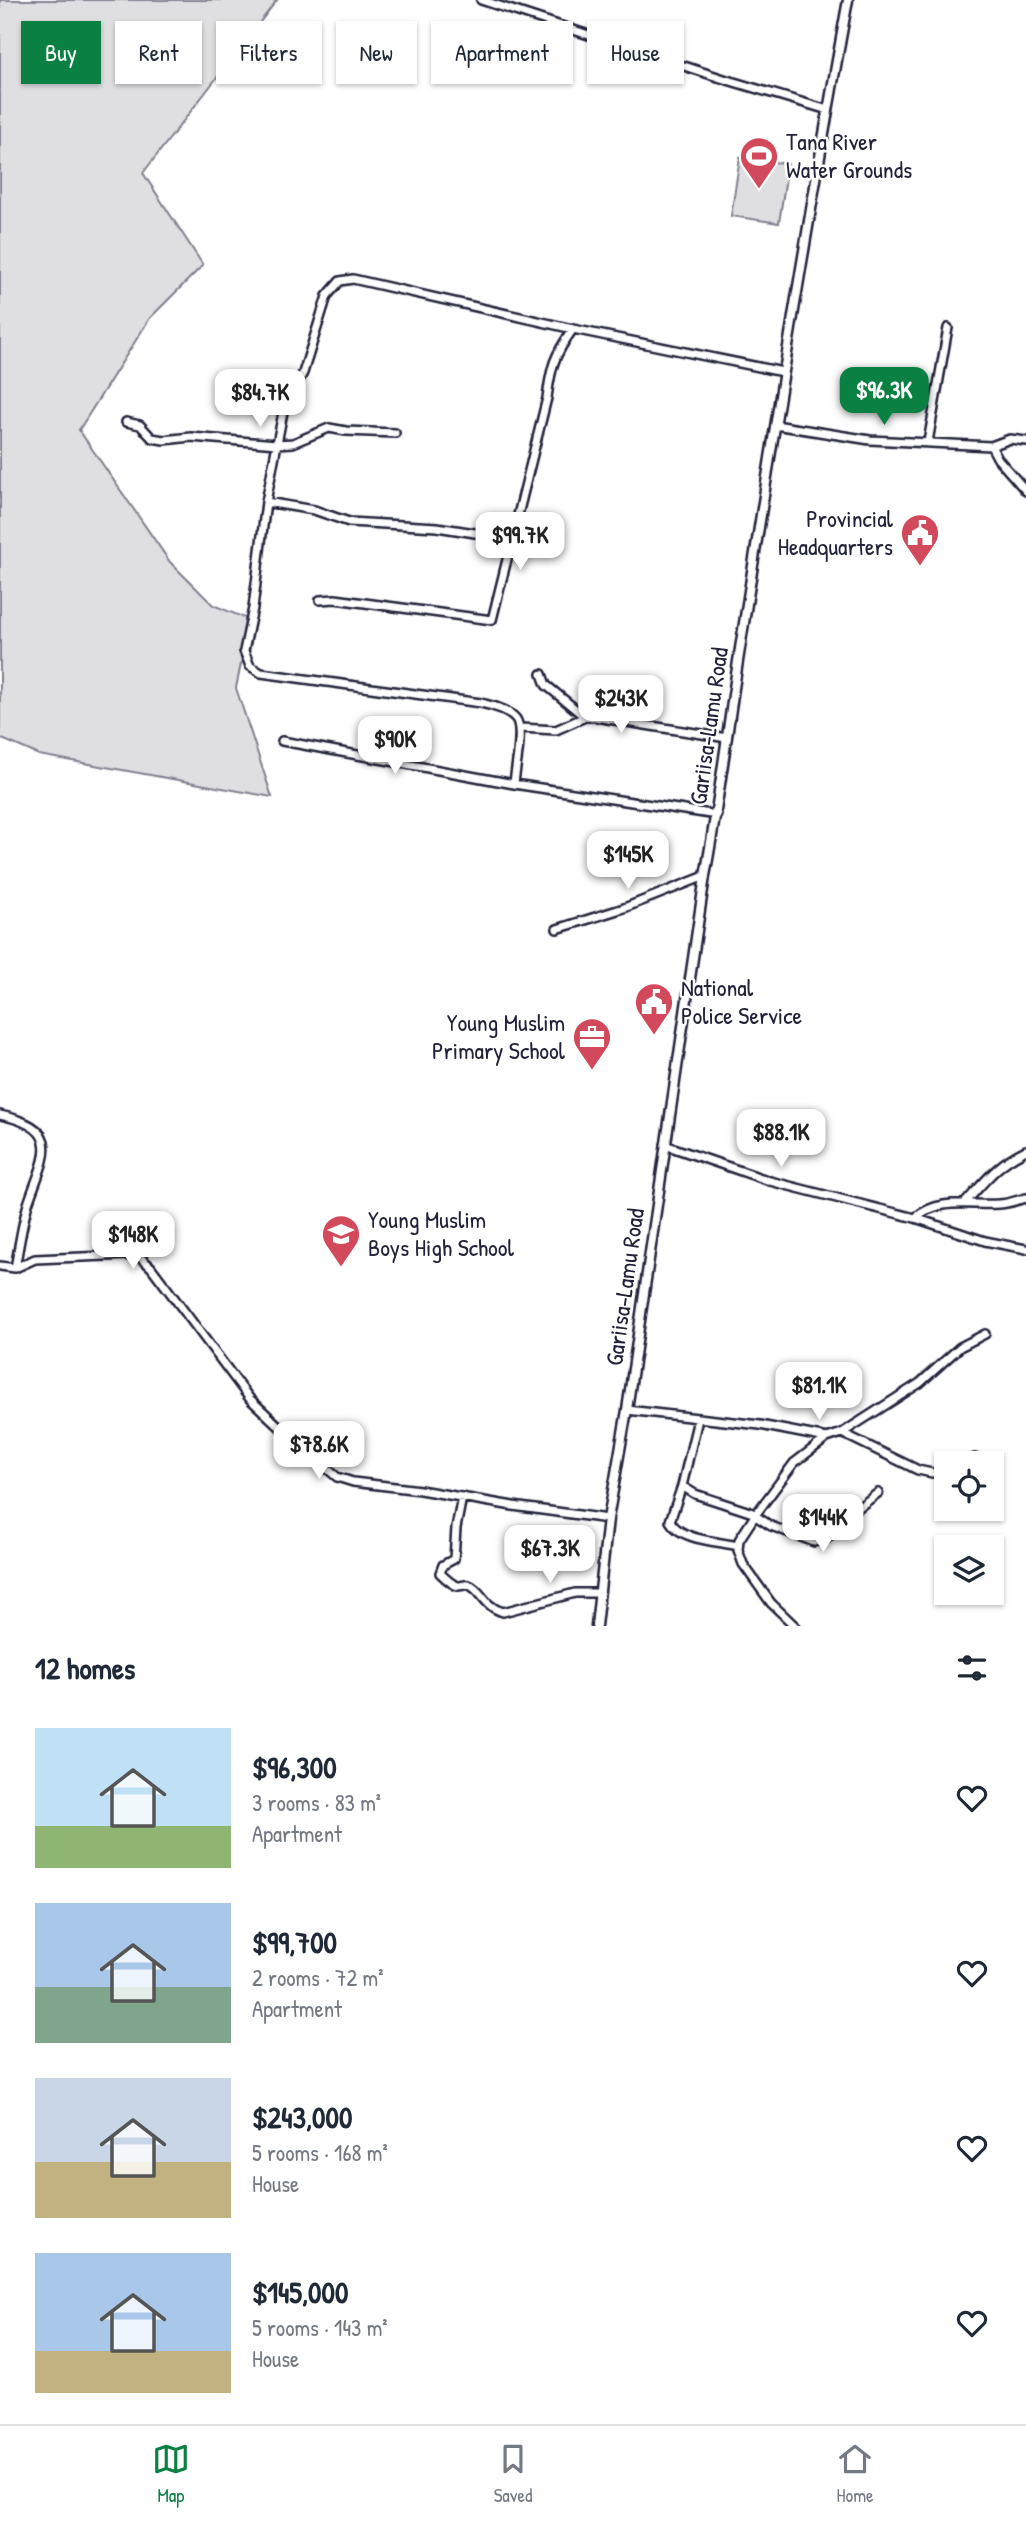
<!DOCTYPE html>
<meta charset="utf-8">
<style>
body{margin:0;font-family:"Patrick Hand",sans-serif;background:#f2f2f3;color:#1f2937;height:100vh;display:flex;flex-direction:column;font-size:26px;white-space:nowrap}
*{box-sizing:border-box;margin:0}
p{font-size:23px;color:#747a83}
.icon{flex:none;width:38px;height:38px;fill:none;stroke:currentColor;stroke-width:2;stroke-linecap:round;stroke-linejoin:round}
.map{position:relative;height:1626px;overflow:hidden}
.details{display:flex;flex-direction:column;background:#fff;flex:1}
.details>*{flex:none}
.banner{position:absolute;left:21px;top:21px;width:985px;height:63px;display:flex;gap:14px}
.fabs{position:absolute;left:934px;top:1451px;display:grid;gap:14px}
.fabs a{display:grid;place-items:center;width:70px;height:70px;border-radius:0px;background:#fff;box-shadow:0 2px 5px #0004;font-size:35px}
.price{position:absolute;translate:-50% -60px;padding:0 16px;border-radius:14px;background:#fff;color:#222;font-size:23px;line-height:46px;filter:drop-shadow(0 2px 4px #0008)}
.price::after{content:'';position:absolute;left:50%;top:42px;width:21px;height:16px;margin-left:-10px;background:inherit;clip-path:polygon(0 0,100% 0,50% 100%)}
.price.active{background:#0b8043;color:#fff}
ul{padding:0;list-style:none}
li{display:flex;align-items:center;gap:21px;height:175px;padding:0 35px}
li span{display:grid;place-items:center;flex:none;width:196px;height:140px;border-radius:0px;color:#555}
li>.icon{margin-inline-start:auto}
span .icon{width:84px;height:84px;fill:#fffc;stroke-width:1}
li b{font-size:30px}
h2{display:flex;justify-content:space-between;align-items:center;height:84px;padding:0 35px;font-size:30px}
.chip{padding:0 24px;border-radius:0px;background:#fff;box-shadow:0 2px 5px #0004;font-size:24px;line-height:63px}
.chip.active{background:#0b8043;color:#fff}
.tab-bar{display:flex;justify-content:space-around;align-items:center;height:98px;border-top:2px solid #e0e1e3;background:#fff;font-size:19px;color:#747a83}
.tab-bar a{display:grid;justify-items:center;gap:4px}
.tab-bar .active{color:#0b8043}
.map>svg:first-child{display:block}
.green{fill:#dfdfe2;stroke:#80808e;stroke-width:2}
.lines{fill:none;stroke-linecap:round;stroke-linejoin:round}
.minor-casing{stroke:#22223b;stroke-width:12}
.tertiary-casing{stroke:#22223b;stroke-width:13}
.minor{stroke:#fff;stroke-width:7}
.tertiary{stroke:#fff;stroke-width:8}
.labels{text-anchor:middle;stroke-width:5;stroke-linejoin:round;paint-order:stroke}
.poi-label{font-size:24px;fill:#22223b;stroke:#fff;text-anchor:start}
.street-label{font-size:24px;fill:#22223b;stroke:#fff}
</style>
<div class="map">
<svg width="1026" height="1626" viewBox="0 0 1026 1626">
<rect width="100%" height="100%" fill="#fff"/>
<filter id="ink" filterUnits="userSpaceOnUse"><feTurbulence type="fractalNoise" baseFrequency=".0143" numOctaves="2"/><feDisplacementMap in="SourceGraphic" scale="14" xChannelSelector="R" yChannelSelector="G"/><feConvolveMatrix kernelMatrix="1 2 1 2 8 2 1 2 1" color-interpolation-filters="sRGB"/></filter>
<g filter="url(#ink)">
<path class="green" d="M0 0H277L143 173 203 265 150 318 79 430 170 562 213 605 250 620 236 688 272 797 39 755 0 738Z
M740 157 788 164 779 223 731 216Z"/>
<g class="lines">
<g class="minor-casing">
<path id="minor" d="M481 0 724 79 828 110
M126 422 140 425 152 438 164 440 191 437 277 444 293 443 329 428 346 431 395 433
M775 425 870 440 991 446 1010 439 1026 441
M928 442 948 328
M991 446 998 459 1026 491
M266 502 314 510 349 522 437 527 513 539
M320 600 335 599 492 620 547 398C551 366 554 356 573 329
M542 674 546 685 585 717
M520 728 556 730 585 717H595L727 738
M282 741 514 784
M717 815 514 784C515 769 524 730 516 719 508 709 492 706 481 703L261 673 250 666 244 651 253 608 266 502 283 412 303 373 327 296 340 281 353 279 573 329 783 372
M557 929 624 908 705 876
M0 1115C67 1129 43 1158 28 1204 22 1225 19 1247 15 1268
M665 1145 770 1181 915 1218 985 1241 1026 1249
M965 1203C986 1180 997 1164 1026 1150
M915 1218C939 1197 970 1206 999 1204 1008 1204 1017 1200 1026 1198
M0 1266 15 1268 35 1259 129 1255 141 1258 151 1267 250 1399 298 1444 337 1477 353 1482 420 1490 513 1506 608 1519
M627 1410 760 1425 827 1438 842 1433 920 1383 960 1347 985 1334
M698 1419 682 1486 695 1494 756 1514
M842 1433 918 1470 932 1473 947 1471
M964 1463 975 1458
M682 1486 670 1521C681 1541 718 1541 738 1546
M462 1497 456 1528 454 1559 443 1565 440 1573C444 1577 452 1585 458 1586 462 1586 466 1584 469 1585 482 1590 484 1607 503 1612L575 1593H600
M754 1515 771 1526 814 1542 826 1539 854 1511 878 1493
M795 1626 771 1603 743 1564 738 1550 739 1540 756 1514 794 1463 827 1438"/>
</g>
<g class="tertiary-casing">
<path id="tertiary" d="M596 1626 608 1519 627 1410 705 876C720 796 729 716 742 636 775 423 809 211 848 0"/>
</g>
<use href="#minor" class="minor"/>
<use href="#tertiary" class="tertiary"/>
</g>
</g>
<defs>
<g id="stadium-pin" transform="scale(2.0125)"><path d="M0 17L-7.5 6A9.5 9.5 0 1 1 7.5 6Z" fill="#d1495b" stroke="#fff"/><path d="M0-5a6.5 5 0 1 0 0 10a6.5 5 0 1 0 0-10ZM-3.5-1.8h7v3.6h-7Z" fill="#fff"/></g>
<g id="civic-pin" transform="scale(2.0125)"><path d="M0 17L-7.5 6A9.5 9.5 0 1 1 7.5 6Z" fill="#d1495b" stroke="#fff"/><path d="M-.6-6.5H3V-4.5H.6V-3L4-1V1h2V6H-6V1h2V-1L-.6-3ZM-1.2 2.5V6h2.4V2.5Z" fill="#fff"/></g>
<g id="office-pin" transform="scale(2.0125)"><path d="M0 17L-7.5 6A9.5 9.5 0 1 1 7.5 6Z" fill="#d1495b" stroke="#fff"/><path d="M-6-3h4V-5.5h4V-3h4V5H-6ZM-1-4.5V-3h2v-1.5ZM-6 0V1H6V0Z" fill="#fff"/></g>
<g id="school-pin" transform="scale(2.0125)"><path d="M0 17L-7.5 6A9.5 9.5 0 1 1 7.5 6Z" fill="#d1495b" stroke="#fff"/><path d="M0-5L7-2L0 1L-7-2ZM-4 1L0 2.5L4 1V4Q0 6-4 4Z" fill="#fff"/></g>
</defs>
<g fill-rule="evenodd">
<use href="#stadium-pin" x="759" y="156"/>
<use href="#civic-pin" x="920" y="533"/>
<use href="#civic-pin" x="654" y="1002"/>
<use href="#office-pin" x="592" y="1037"/>
<use href="#school-pin" x="341" y="1234"/>
</g>
<g class="labels">
<g class="poi-label">
<text x="786" y="150">Tana River<tspan x="786" dy="28">Water Grounds</tspan></text>
<text x="893" y="527" text-anchor="end">Provincial<tspan x="893" dy="28">Headquarters</tspan></text>
<text x="681" y="996">National<tspan x="681" dy="28">Police Service</tspan></text>
<text x="565" y="1031" text-anchor="end">Young Muslim<tspan x="565" dy="28">Primary School</tspan></text>
<text x="368" y="1228">Young Muslim<tspan x="368" dy="28">Boys High School</tspan></text>
</g>
<g class="street-label">
<text transform="translate(709 726) rotate(-82)" y="8">Gariisa-Lamu Road</text>
<text transform="translate(625 1287) rotate(-82)" y="8">Gariisa-Lamu Road</text>
</g>
</g>
</svg>
<div class="fabs">
<a><svg class="icon" aria-label="locate" viewBox="0 0 24 24"><circle cx="12" cy="12" r="6"/><path d="M12 2v4M12 18v4M2 12h4M18 12h4"/></svg></a>
<a><svg class="icon" aria-label="layers" viewBox="0 0 24 24"><path d="M12 4l9 5-9 5-9-5zM3 14l9 5 9-5"/></svg></a>
</div>
<b class="price active" style="left:884px;top:427px">$96.3K</b>
<b class="price" style="left:260px;top:429px">$84.7K</b>
<b class="price" style="left:520px;top:572px">$99.7K</b>
<b class="price" style="left:621px;top:735px">$243K</b>
<b class="price" style="left:395px;top:776px">$90K</b>
<b class="price" style="left:628px;top:891px">$145K</b>
<b class="price" style="left:781px;top:1169px">$88.1K</b>
<b class="price" style="left:133px;top:1271px">$148K</b>
<b class="price" style="left:819px;top:1422px">$81.1K</b>
<b class="price" style="left:319px;top:1481px">$78.6K</b>
<b class="price" style="left:823px;top:1554px">$144K</b>
<b class="price" style="left:550px;top:1585px">$67.3K</b>
<div class="banner">
<a class="chip active">Buy</a>
<a class="chip">Rent</a>
<a class="chip">Filters</a>
<a class="chip">New</a>
<a class="chip">Apartment</a>
<a class="chip">House</a>
</div>
</div>
<section class="details">
<h2>12 homes<svg class="icon" aria-label="filters" viewBox="0 0 24 24"><path d="M4 7h16M4 17h16"/><circle cx="9" cy="7" r="2"/><circle cx="15" cy="17" r="2"/></svg></h2>
<ul>
<li><span style="background:linear-gradient(#bfe0f5 70%,#8fb573 0)"><svg class="icon" aria-label="home" viewBox="0 0 24 24"><path d="M3 11l9-7 9 7M6 9v11h12V9"/></svg></span><div><b>$96,300</b><p>3 rooms · 83 m²</p><p>Apartment</p></div><svg class="icon" aria-label="heart" viewBox="0 0 24 24"><path d="M12 20l-8-8c-3-5 5-10 8-4 3-6 11-1 8 4z"/></svg></li>
<li><span style="background:linear-gradient(#a9c7e8 60%,#7fa58c 0)"><svg class="icon" aria-label="home" viewBox="0 0 24 24"><path d="M3 11l9-7 9 7M6 9v11h12V9"/></svg></span><div><b>$99,700</b><p>2 rooms · 72 m²</p><p>Apartment</p></div><svg class="icon" aria-label="heart" viewBox="0 0 24 24"><path d="M12 20l-8-8c-3-5 5-10 8-4 3-6 11-1 8 4z"/></svg></li>
<li><span style="background:linear-gradient(#c9d6e8 60%,#c2b280 0)"><svg class="icon" aria-label="home" viewBox="0 0 24 24"><path d="M3 11l9-7 9 7M6 9v11h12V9"/></svg></span><div><b>$243,000</b><p>5 rooms · 168 m²</p><p>House</p></div><svg class="icon" aria-label="heart" viewBox="0 0 24 24"><path d="M12 20l-8-8c-3-5 5-10 8-4 3-6 11-1 8 4z"/></svg></li>
<li><span style="background:linear-gradient(#a9c7e8 70%,#c2b280 0)"><svg class="icon" aria-label="home" viewBox="0 0 24 24"><path d="M3 11l9-7 9 7M6 9v11h12V9"/></svg></span><div><b>$145,000</b><p>5 rooms · 143 m²</p><p>House</p></div><svg class="icon" aria-label="heart" viewBox="0 0 24 24"><path d="M12 20l-8-8c-3-5 5-10 8-4 3-6 11-1 8 4z"/></svg></li>
</ul>
</section>
<nav class="tab-bar">
<a class="active"><svg class="icon" aria-label="map" viewBox="0 0 24 24"><path d="M3 6l6-2 6 2 6-2v14l-6 2-6-2-6 2zM9 4v14M15 6v14"/></svg>Map</a>
<a><svg class="icon" aria-label="saved" viewBox="0 0 24 24"><path d="M7 4h10v16l-5-4-5 4z"/></svg>Saved</a>
<a><svg class="icon" aria-label="home" viewBox="0 0 24 24"><path d="M3 11l9-7 9 7M6 9v11h12V9"/></svg>Home</a>
</nav>
